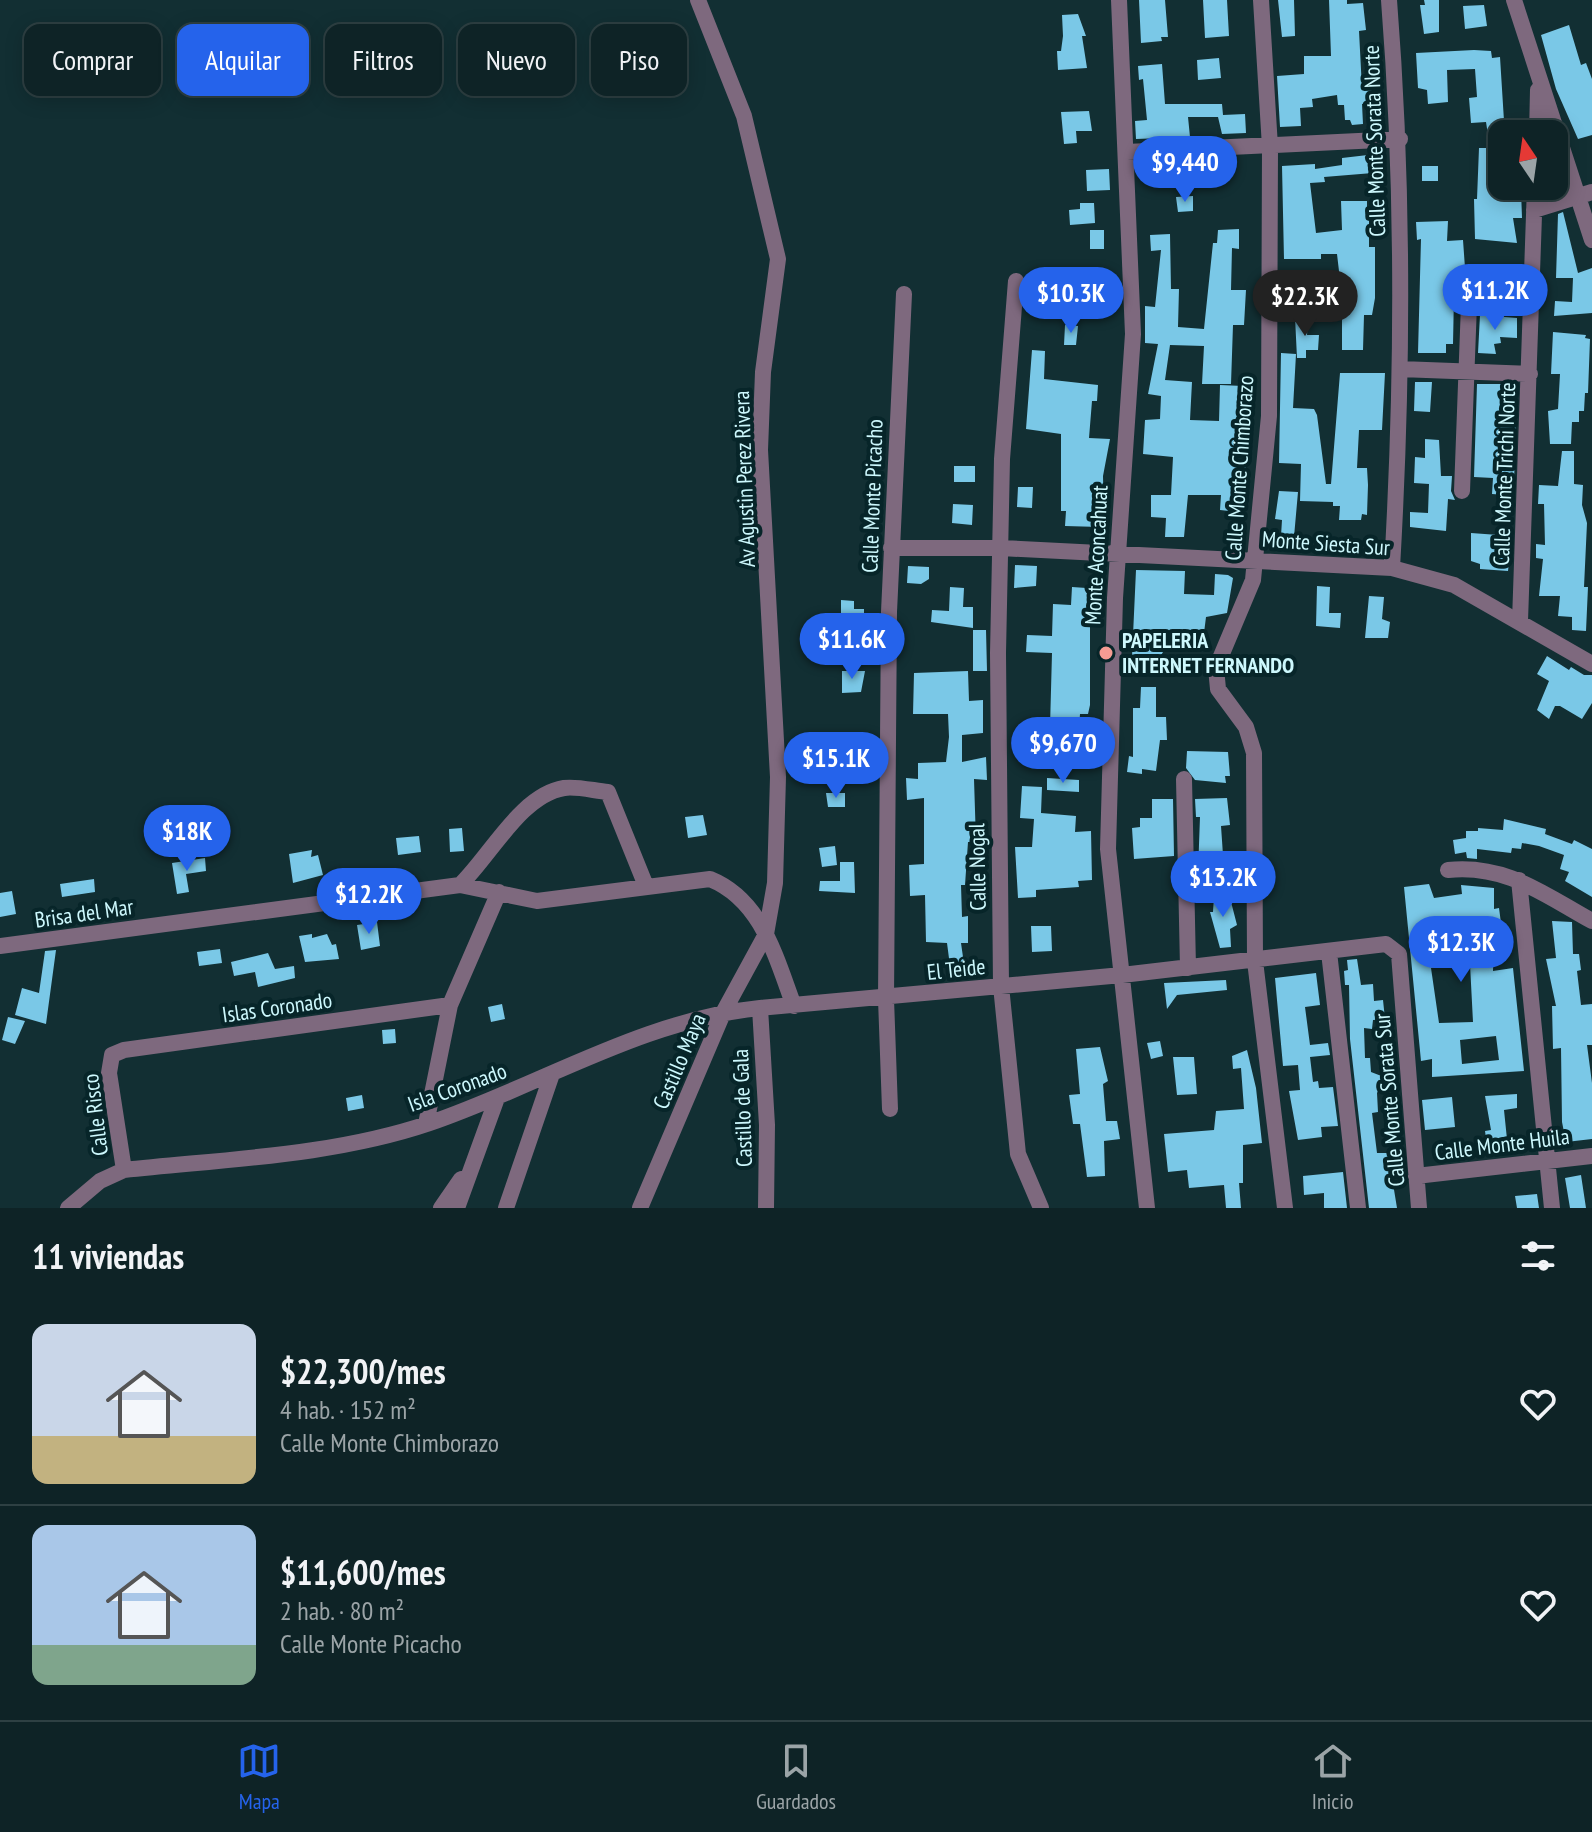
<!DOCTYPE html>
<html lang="es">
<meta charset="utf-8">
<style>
body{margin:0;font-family:"PT Sans Narrow",sans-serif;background:#1c2f32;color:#f1f3f6;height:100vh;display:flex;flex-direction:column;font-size:30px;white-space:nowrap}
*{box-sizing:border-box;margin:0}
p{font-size:26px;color:#9ba4a7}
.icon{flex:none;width:44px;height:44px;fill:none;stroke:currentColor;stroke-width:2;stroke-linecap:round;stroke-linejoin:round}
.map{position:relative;height:1208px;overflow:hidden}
.sheet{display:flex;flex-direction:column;background:#0e2326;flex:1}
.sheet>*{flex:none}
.hud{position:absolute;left:24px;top:24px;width:800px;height:72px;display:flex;gap:16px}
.needle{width:52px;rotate:347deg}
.fabs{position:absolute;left:1488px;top:120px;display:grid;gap:16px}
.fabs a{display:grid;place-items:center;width:80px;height:80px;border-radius:16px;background:#0e2326;box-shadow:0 4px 20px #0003,0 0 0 2px #2e4043;font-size:40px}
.price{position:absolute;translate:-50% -68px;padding:0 18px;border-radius:28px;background:#2563eb;color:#fff;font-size:26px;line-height:52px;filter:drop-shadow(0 2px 4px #0008)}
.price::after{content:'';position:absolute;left:50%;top:48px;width:24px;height:18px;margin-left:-12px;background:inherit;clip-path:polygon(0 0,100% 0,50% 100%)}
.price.on{background:#222;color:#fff}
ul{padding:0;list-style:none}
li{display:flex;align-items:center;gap:24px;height:200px;padding:0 32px}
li+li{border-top:2px solid #2e4043}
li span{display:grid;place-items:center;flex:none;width:224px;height:160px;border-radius:16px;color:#555}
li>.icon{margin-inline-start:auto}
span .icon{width:96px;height:96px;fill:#fffc;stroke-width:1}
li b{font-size:34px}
h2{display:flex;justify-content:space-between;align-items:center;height:96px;padding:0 32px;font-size:34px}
.chip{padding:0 28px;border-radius:16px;background:#0e2326;box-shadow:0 4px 20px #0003,0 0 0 2px #2e4043;font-size:28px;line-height:72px}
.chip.on{background:#2563eb;color:#fff}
.menu{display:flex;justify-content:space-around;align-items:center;height:112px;border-top:2px solid #2e4043;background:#0e2326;font-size:22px;color:#9ba4a7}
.menu a{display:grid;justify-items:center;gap:4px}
.menu .on{color:#2563eb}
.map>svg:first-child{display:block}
.building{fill:#7ac8e7;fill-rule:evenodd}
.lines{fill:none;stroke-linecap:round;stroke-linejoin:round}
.minor{stroke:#7e697e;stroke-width:16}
.poi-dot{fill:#f59c93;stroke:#072529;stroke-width:3}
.labels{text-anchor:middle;stroke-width:8;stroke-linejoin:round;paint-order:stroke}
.street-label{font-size:22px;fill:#cdf8fd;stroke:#072529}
.poi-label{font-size:22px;font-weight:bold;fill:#cdf8fd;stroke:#072529;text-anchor:start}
</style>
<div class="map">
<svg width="1592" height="1208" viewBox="0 0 1592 1208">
<rect width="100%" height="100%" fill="#122f33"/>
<path class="building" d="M1139 0H1165L1168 37H1161L1162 41 1141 43Z
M1203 0H1227L1229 36 1205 38Z
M1278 0H1294L1295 36 1282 37Z
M1329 0H1347V4L1363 3 1366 30 1359 31 1362 89 1376 88 1377 102 1362 104 1363 124 1352 125 1350 120H1345L1344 105H1338L1337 95 1312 99 1313 107 1300 108 1301 126 1280 127 1277 76 1304 74V56H1331Z
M1424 0H1439V32L1424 34 1420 5H1425Z
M1484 5 1487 26 1465 29 1463 6Z
M1078 14 1086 36H1082L1087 68 1058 70 1057 51H1061L1063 36 1062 15Z
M1569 25 1581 65 1586 63 1592 79V135L1578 139 1556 89 1541 35Z
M1474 50 1491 51 1492 58 1500 57 1504 121 1502 186H1506V190H1521L1522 218H1513L1517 243 1475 239 1474 199H1477L1479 148H1490L1486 122 1471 123 1469 98 1477 97 1475 69 1447 70 1448 102 1428 104 1427 90 1418 88 1416 53Z
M1219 58 1221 78 1198 80 1197 60Z
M1162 64 1165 104H1222L1223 115 1245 114 1246 133 1222 134 1218 117H1188L1190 137 1136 139 1135 121 1147 120 1143 79 1139 80 1138 66Z
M1089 111 1092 131H1076L1077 143 1064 144 1061 112Z
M1385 153V172L1324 177 1325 182 1310 183 1316 233 1342 230 1341 201H1367V207H1386L1387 219 1369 220V247H1375V298L1372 315H1364L1363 350H1342V297L1337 254H1321V259H1284L1282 166 1315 164V169L1342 165V158Z
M1422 166H1438V181H1422Z
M1219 168 1220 184 1206 185V169Z
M1109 169 1110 190 1087 191 1086 170Z
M1193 196V211L1178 212 1176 197Z
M1080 203H1094L1095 223 1070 225 1069 210 1080 209Z
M1563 212 1578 273 1592 268V313L1554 316 1555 301 1572 302 1573 278H1556L1558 214Z
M1448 221 1447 241 1463 240 1465 268 1464 281H1457L1454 295 1453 344H1446V353H1418L1421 239 1417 240 1416 222Z
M1239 229V249L1232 248 1231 290H1246L1244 325H1233L1231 384H1202L1204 346 1170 345 1165 380 1192 382 1190 420 1219 421 1220 385 1243 386V421L1235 459 1246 460 1245 491 1240 490 1238 512 1220 510 1221 495H1188L1184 537H1165L1166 518 1151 517V495H1171L1173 457 1143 454 1145 420 1160 419 1161 396 1148 394 1158 344 1145 343V306L1155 307 1161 250 1151 251 1150 235 1170 234 1171 289H1179L1178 327 1204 329 1213 243H1217L1218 230Z
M1090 230H1104V249H1090Z
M1044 273 1049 275V287L1030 288V274Z
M1480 315 1517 318V338L1500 337 1501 343 1494 344 1496 354 1478 353Z
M1295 317H1308L1307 335H1319L1318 350H1306V358H1297Z
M1065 325 1078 326 1076 345H1064Z
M1553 332 1586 335 1585 338 1590 339 1588 393H1585L1584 411H1579V422H1572L1571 444H1550L1548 411 1558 409 1560 374H1551Z
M1032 350 1045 351 1044 379 1098 385 1097 401H1092L1089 438 1110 439 1103 476 1104 525 1100 527 1065 526 1066 511H1061V434L1026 429Z
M1281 353 1296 354 1293 408 1314 409 1317 415 1326 484H1331L1340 373H1385L1382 430H1359L1357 468H1367L1368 485 1367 515 1362 514 1361 520H1339L1340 506H1333V502L1300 501 1301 464 1279 463Z
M1415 382H1432L1430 412 1414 411Z
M1477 384H1503L1504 404 1516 405V432H1502L1501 459 1515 460 1514 478H1507L1506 495 1492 494 1493 478 1474 477Z
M1425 439 1439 440 1441 476H1452L1451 491 1455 500 1448 499 1446 531 1410 527V512L1428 513 1429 484 1414 483 1415 457 1425 458Z
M1562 451H1574V484L1583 485 1582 505 1587 523 1584 587H1588L1586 631 1572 630V617L1558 616 1560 596H1539L1543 559 1536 558V544L1545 545 1544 504H1538L1539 485 1558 486Z
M954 466H975V482H954Z
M1018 487H1033L1032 508 1017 507Z
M1279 491 1298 492 1294 537 1281 536 1282 520 1275 519Z
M953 504 973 505 972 525 952 523Z
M1471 533 1512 536 1508 571 1480 569V564L1471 561Z
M1015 565 1037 566 1036 586 1014 588Z
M908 566 929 567V579L921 584 907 583Z
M1136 570 1185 571 1184 594 1214 595 1215 574 1228 575 1233 578 1227 613 1206 617 1203 641 1181 639 1180 651 1163 652 1159 659 1132 657Z
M1317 586 1330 587 1329 613H1341L1340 628 1316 626Z
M950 587 964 588 963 607H973V628L931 622 932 610 949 611Z
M1072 587 1101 589 1100 606H1090V705L1088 714H1080L1077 757 1072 758 1067 726 1050 727 1052 653 1026 652 1027 635 1052 636 1053 604 1071 605Z
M1369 596 1384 597 1382 619 1390 622 1388 638H1365Z
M841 600 854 601V609H864V623L841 624Z
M973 630H986L987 671H973Z
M1547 656 1569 670 1571 667 1584 675H1592V703L1582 719 1560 706H1555L1549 719 1537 710 1549 681 1537 674Z
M842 671H865L861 692 842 693Z
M968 671 969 701 983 700V733L962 735V762L986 757 987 780 974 779 976 842H968L965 885H961L962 917 968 916V943H961L964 964 950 966 947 943 926 942 925 895 910 896 909 865 924 864V798L907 800 906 778 918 779V763L946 762 949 737 948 714H913L914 673Z
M1141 687H1156V717H1166L1167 740H1160L1156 771 1142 769V774L1127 772 1129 756 1133 757V708H1140Z
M1058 742V754L1023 752 1022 749Z
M1187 751 1228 752 1230 776H1225L1226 783 1195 780 1186 768Z
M1047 778 1079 780V792L1047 790Z
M1022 786 1042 787 1041 813 1076 816 1075 832 1091 831 1092 880 1078 881 1079 887 1036 890V897L1018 898 1015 847H1032L1034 819 1020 818Z
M826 793H845V807H828Z
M1227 798 1230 825 1221 826 1223 855H1213L1214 872H1198L1200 817H1196L1195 799Z
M1152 799H1173L1174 856 1134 859 1132 828 1140 827V818H1152Z
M703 815 707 835 688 838 685 817Z
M1504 819 1546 829 1545 834 1572 844 1574 840 1592 849V897L1565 881 1569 872 1560 869 1564 855 1539 846 1522 843 1521 849 1512 848 1511 853 1477 849V859L1467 858 1466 852 1455 854 1453 840 1466 838V831H1478V828L1503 830Z
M462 828 464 851 450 852 449 829Z
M419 836 421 852 398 855 396 838Z
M835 846 837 865 822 867 819 848Z
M312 850 311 857 318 855 323 875 293 883 289 854Z
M205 858 206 871 186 874 189 892 177 894 172 863Z
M840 862H854L855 893 819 891 820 881H840Z
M94 879 95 892 62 897 60 884Z
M1429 884 1434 898 1462 894 1461 885 1494 888V909L1499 908 1501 923H1494L1493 971 1513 968 1524 1071 1432 1077V1059L1421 1061 1404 887ZM1470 964 1473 1022 1439 1023 1431 968ZM1496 1036 1499 1060 1462 1064 1460 1040Z
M12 891 16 914 0 917V893Z
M1229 894 1237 925 1230 929 1231 947 1220 948 1210 912H1213L1214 896Z
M1552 921 1572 922 1573 954H1579L1581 970 1577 971 1581 1005 1592 1004V1045H1587L1592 1083V1139L1566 1142 1562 1122 1561 1048 1553 1049 1552 1006H1556L1546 959 1556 958Z
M377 922 380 946 361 950 357 925Z
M1031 926H1051L1052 951 1032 952Z
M312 934V938L327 934 332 945 336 944 339 959 305 962 299 936Z
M220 949 222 963 199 966 197 952Z
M56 950 46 1024 15 1015 22 988 39 993 45 951Z
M268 953 275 969 294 966 295 978 258 987 255 972 234 976 231 962Z
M1357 959 1361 985 1373 984 1374 1001 1383 1000 1385 1019 1373 1020 1372 1029 1364 1028 1365 1058H1370L1371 1072 1384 1077 1377 1093 1378 1112 1372 1113 1377 1153H1388L1397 1208H1369L1350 1039 1349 985H1345L1344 971 1348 970 1347 960Z
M1316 973 1320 1005 1305 1007 1310 1045 1328 1043 1330 1055 1310 1057 1313 1082 1318 1081 1319 1088 1333 1087 1338 1126 1321 1127 1322 1137 1298 1140 1289 1091 1300 1090 1298 1065 1283 1066 1275 978Z
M1226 980 1227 990 1177 995 1167 1009 1164 983Z
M502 1004 505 1019 491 1022 488 1007Z
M8 1017 25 1021 15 1044 2 1040Z
M395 1029 396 1043 383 1044 382 1030Z
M1160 1041 1163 1056 1151 1059 1147 1043Z
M1100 1047 1108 1081 1103 1084 1106 1121H1117L1120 1139 1104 1141 1105 1176 1087 1177 1080 1124H1073L1069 1095 1080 1094 1076 1049Z
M1247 1050 1256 1088 1262 1143 1243 1145V1183H1239L1241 1208H1226L1224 1185 1189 1188 1187 1170 1168 1172 1164 1134 1214 1130 1216 1111 1244 1109 1241 1068 1233 1069 1232 1056Z
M1173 1057H1194L1197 1094 1177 1095Z
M1517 1094V1108L1504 1110 1508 1149 1488 1152 1485 1131 1491 1130 1485 1096Z
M362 1095 364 1108 348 1111 346 1098Z
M1452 1097 1455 1127 1425 1130 1422 1100Z
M1343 1172 1347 1208H1324V1193L1304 1195 1303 1176Z
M1581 1175 1586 1208H1570L1565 1178Z
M1537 1194 1539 1208H1517L1515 1196Z"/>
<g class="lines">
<path class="minor" d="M1119 0 1133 334 1115 598 1108 849 1147 1208
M1261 0 1270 147 1269 416 1253 580 1216 668 1218 689 1246 727 1254 753 1255 961 1285 1208
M1389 0C1404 189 1403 379 1392 568
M1514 0 1592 240
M1537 134 1538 90
M1127 152 1400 139
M1534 210 1592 192
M1016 281 1002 459 998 653 1001 986 1018 1154 1041 1208
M1400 369 1530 374
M1462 491 1469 304
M891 548H1001L1392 568 1454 585 1592 664
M1520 621 1535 186
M1184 779 1188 968
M1448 870C1506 864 1543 894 1592 921
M1519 880 1552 1208
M460 885 537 901 710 879C762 900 776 958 794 1006
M0 946 460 885C491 855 521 795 564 788 577 786 595 791 608 792L646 886
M1329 952 1358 1208
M760 1008 767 1125 766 1208
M890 1109 886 999 889 612 904 294
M426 1124 450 1005 499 892
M124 1170 109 1073 112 1055 124 1050 450 1005
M1416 1176 1592 1156
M68 1208 100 1181 124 1170C225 1159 333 1156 430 1123 541 1085 642 1020 760 1008L1122 975 1386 944 1399 954 1419 1208
M441 1208 461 1179
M457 1208 497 1098
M506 1208 552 1074
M640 1208 724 1011 766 934 775 883 778 777 760 450 763 372 778 259 744 116 698 0"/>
</g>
<circle class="poi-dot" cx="1106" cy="653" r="8"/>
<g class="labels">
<g class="street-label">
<text transform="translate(1374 141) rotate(-92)" y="8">Calle Monte Sorata Norte</text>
<text transform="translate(1239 468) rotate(-86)" y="8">Calle Monte Chimborazo</text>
<text transform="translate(1504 474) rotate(-88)" y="8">Calle Monte Trichi Norte</text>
<text transform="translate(744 479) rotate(-92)" y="8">Av Agustin Perez Rivera</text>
<text transform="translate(872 496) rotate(-88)" y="8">Calle Monte Picacho</text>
<text transform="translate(1326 543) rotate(4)" y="8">Monte Siesta Sur</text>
<text transform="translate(1096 555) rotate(-87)" y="8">Monte Aconcahuat</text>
<text transform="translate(977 867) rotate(-91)" y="8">Calle Nogal</text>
<text transform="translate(84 913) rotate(-8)" y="8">Brisa del Mar</text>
<text transform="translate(956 969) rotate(-6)" y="8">El Teide</text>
<text transform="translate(277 1007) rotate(-8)" y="8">Islas Coronado</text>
<text transform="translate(679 1061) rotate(-67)" y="8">Castillo Maya</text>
<text transform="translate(457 1087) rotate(-20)" y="8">Isla Coronado</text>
<text transform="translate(1389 1100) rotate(-95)" y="8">Calle Monte Sorata Sur</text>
<text transform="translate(742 1108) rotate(-92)" y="8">Castillo de Gala</text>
<text transform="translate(95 1115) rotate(-97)" y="8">Calle Risco</text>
<text transform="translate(1502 1144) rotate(-7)" y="8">Calle Monte Huila</text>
</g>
<g class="poi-label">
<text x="1122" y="648">PAPELERIA<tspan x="1122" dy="25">INTERNET FERNANDO</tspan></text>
</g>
</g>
</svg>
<div class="fabs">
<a><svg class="needle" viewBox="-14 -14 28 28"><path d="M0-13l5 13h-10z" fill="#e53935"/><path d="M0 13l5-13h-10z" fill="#9ba4a7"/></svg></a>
</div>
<b class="price" style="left:1185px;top:204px">$9,440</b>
<b class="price" style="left:1495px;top:332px">$11.2K</b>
<b class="price" style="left:1071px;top:335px">$10.3K</b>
<b class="price on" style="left:1305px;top:338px">$22.3K</b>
<b class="price" style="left:852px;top:681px">$11.6K</b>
<b class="price" style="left:1063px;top:785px">$9,670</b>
<b class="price" style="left:836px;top:800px">$15.1K</b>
<b class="price" style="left:187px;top:873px">$18K</b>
<b class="price" style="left:1223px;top:919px">$13.2K</b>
<b class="price" style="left:369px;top:936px">$12.2K</b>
<b class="price" style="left:1461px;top:984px">$12.3K</b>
<div class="hud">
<a class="chip">Comprar</a>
<a class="chip on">Alquilar</a>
<a class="chip">Filtros</a>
<a class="chip">Nuevo</a>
<a class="chip">Piso</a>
</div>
</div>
<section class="sheet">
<h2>11 viviendas<svg class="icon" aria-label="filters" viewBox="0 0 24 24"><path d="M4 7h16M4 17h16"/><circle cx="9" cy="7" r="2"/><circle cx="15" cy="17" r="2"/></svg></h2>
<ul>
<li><span style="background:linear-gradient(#c9d6e8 70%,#c2b280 0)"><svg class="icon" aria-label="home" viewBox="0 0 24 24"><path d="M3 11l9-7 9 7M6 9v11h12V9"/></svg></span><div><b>$22,300/mes</b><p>4 hab. · 152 m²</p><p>Calle Monte Chimborazo</p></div><svg class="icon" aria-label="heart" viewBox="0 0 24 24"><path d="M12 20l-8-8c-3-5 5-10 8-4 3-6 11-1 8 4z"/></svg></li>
<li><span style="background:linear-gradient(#a9c7e8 75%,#7fa58c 0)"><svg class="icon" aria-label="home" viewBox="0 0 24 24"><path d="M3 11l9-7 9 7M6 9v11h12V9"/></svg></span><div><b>$11,600/mes</b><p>2 hab. · 80 m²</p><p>Calle Monte Picacho</p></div><svg class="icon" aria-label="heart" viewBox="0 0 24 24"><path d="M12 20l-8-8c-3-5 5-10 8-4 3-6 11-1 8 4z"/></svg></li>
</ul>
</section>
<nav class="menu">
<a class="on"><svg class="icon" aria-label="map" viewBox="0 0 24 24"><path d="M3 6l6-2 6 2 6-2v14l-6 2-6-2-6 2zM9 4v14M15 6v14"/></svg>Mapa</a>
<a><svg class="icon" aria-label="saved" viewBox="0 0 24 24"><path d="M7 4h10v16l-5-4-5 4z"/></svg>Guardados</a>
<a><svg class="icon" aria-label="home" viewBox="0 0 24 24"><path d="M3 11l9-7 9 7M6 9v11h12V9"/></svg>Inicio</a>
</nav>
